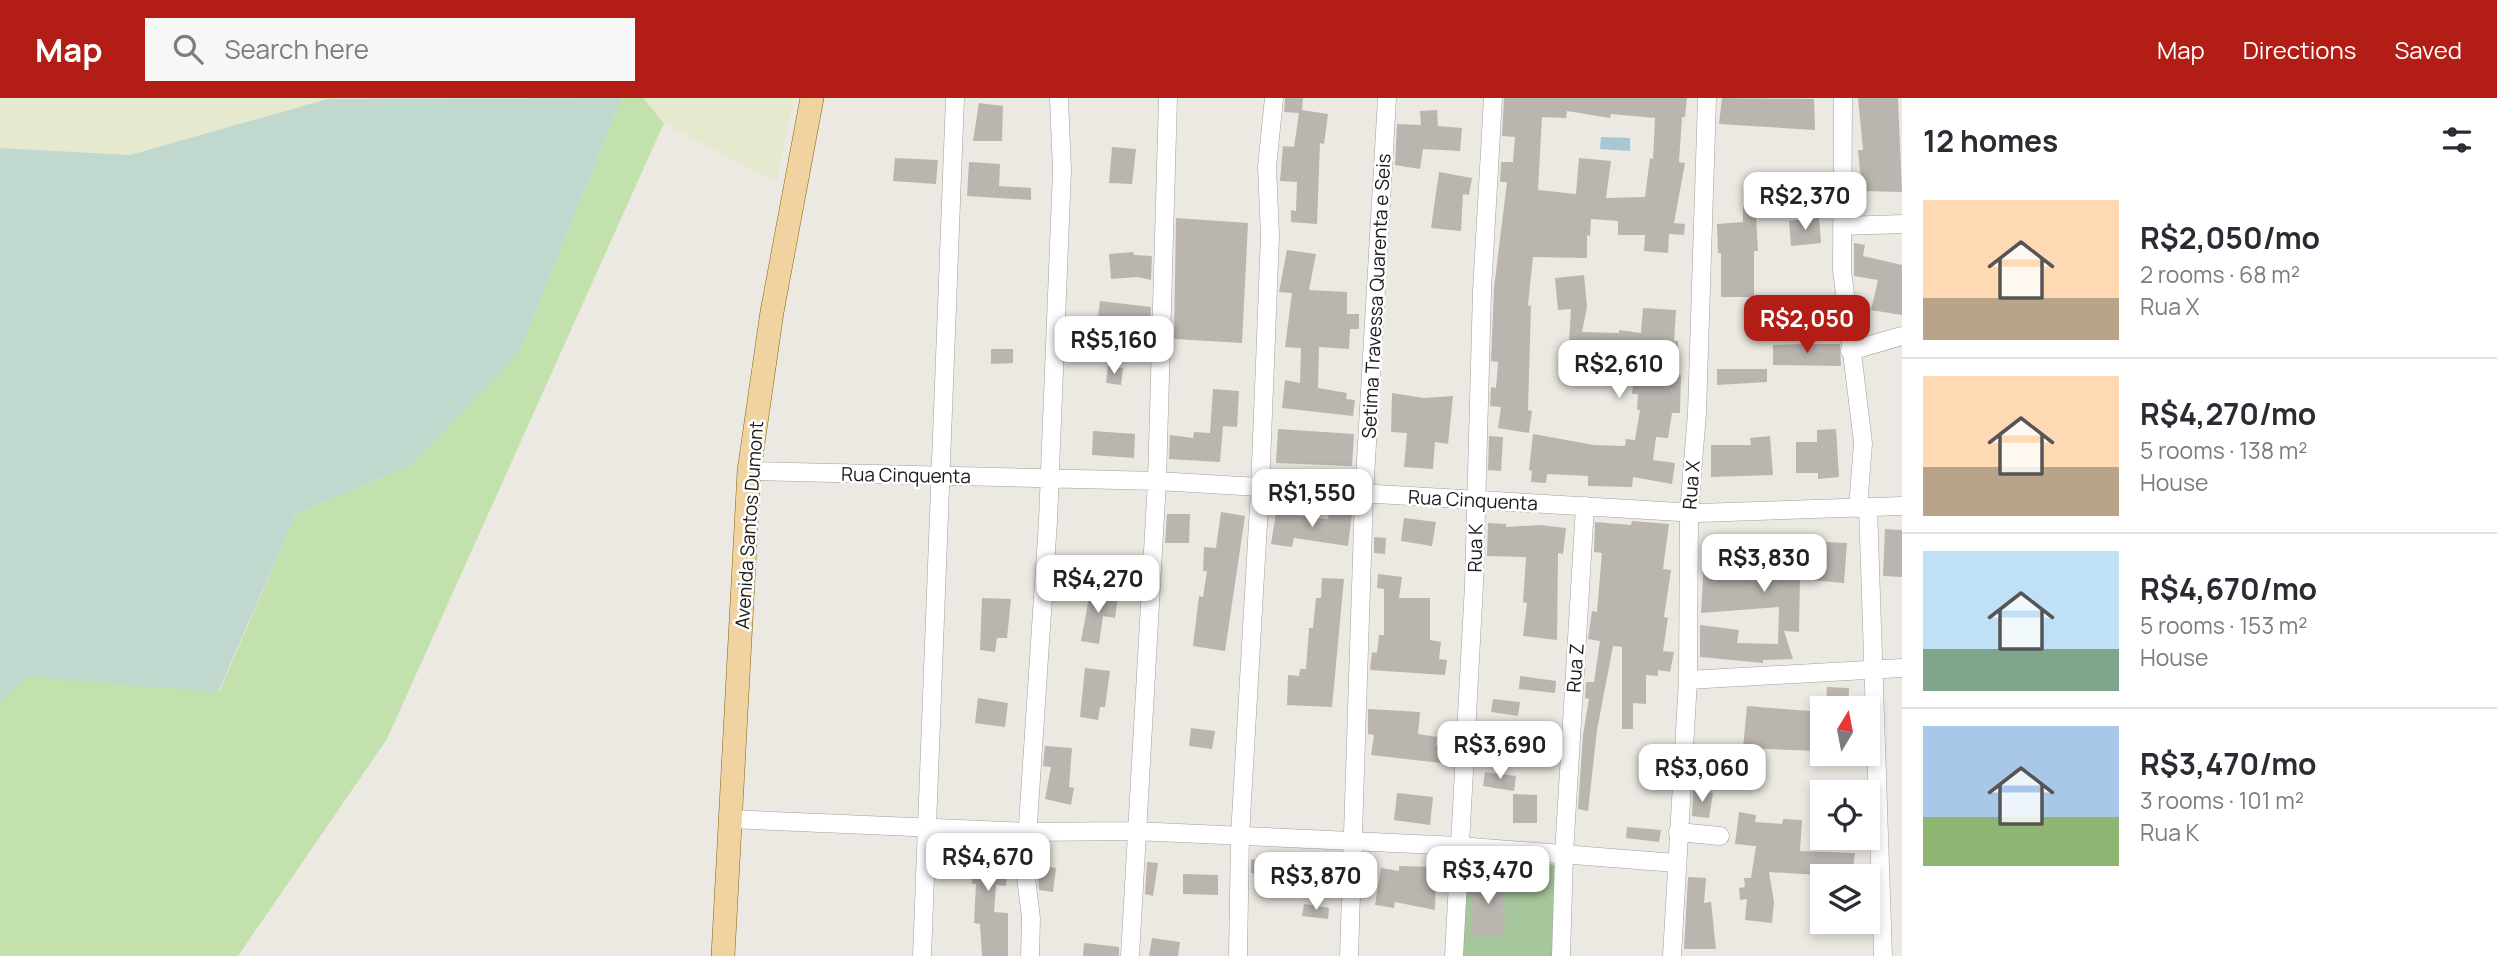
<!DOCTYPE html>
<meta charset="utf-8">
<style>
body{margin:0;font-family:Manrope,sans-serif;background:#f7f7f7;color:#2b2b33;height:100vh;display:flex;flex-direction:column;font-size:26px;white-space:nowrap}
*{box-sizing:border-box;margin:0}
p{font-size:23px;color:#7c7c81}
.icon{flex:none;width:38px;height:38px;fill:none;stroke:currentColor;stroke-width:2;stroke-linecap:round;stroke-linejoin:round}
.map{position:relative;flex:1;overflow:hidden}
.side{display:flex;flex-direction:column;background:#fff;width:595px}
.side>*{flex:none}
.needle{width:46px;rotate:10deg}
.buttons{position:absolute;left:1810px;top:598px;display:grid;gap:14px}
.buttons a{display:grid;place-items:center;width:70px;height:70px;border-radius:0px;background:#fff;box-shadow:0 4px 10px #0003;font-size:35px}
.price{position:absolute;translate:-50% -60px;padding:0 16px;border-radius:14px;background:#fff;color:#222;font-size:23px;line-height:46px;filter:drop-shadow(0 2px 4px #0008)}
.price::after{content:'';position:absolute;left:50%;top:42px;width:21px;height:16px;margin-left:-10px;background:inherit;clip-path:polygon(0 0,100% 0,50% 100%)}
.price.selected{background:#b21e15;color:#fff}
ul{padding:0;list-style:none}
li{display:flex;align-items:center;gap:21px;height:175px;padding:0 21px}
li+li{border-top:2px solid #e1e1e2}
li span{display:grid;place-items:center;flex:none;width:196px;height:140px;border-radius:0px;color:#555}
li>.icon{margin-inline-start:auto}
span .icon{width:84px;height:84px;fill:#fffc;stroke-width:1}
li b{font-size:30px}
h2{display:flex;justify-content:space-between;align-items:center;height:84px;padding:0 21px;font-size:30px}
header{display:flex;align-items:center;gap:42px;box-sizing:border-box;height:98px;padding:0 35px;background:#b21e15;color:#fff}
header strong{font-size:33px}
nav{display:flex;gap:38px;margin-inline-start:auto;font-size:24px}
.search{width:490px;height:63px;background:#f7f7f7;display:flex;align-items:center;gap:18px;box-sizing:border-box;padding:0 24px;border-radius:0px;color:#7c7c81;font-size:26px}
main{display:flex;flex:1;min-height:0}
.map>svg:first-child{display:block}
.farmland{fill:#e5e9ce}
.grass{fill:#c3e1ac}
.forest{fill:#a5c79b}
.wetland{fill:#c0d8ce}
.water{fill:#a6c8d5}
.building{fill:#bbb5af;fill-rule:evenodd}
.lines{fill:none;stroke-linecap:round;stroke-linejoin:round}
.minor-casing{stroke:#9f9f9f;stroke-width:19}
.major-casing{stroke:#83630f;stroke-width:24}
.minor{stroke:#fff;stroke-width:18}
.major{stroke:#f1d3a1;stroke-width:23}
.labels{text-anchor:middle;stroke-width:5;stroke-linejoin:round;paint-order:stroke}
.street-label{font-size:19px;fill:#1b1b1b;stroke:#fff}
</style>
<header>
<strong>Map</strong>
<div class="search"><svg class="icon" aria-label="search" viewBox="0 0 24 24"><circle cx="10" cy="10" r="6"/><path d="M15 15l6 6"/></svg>Search here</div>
<nav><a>Map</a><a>Directions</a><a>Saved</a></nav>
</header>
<main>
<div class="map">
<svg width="1902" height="858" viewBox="0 0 1902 858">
<rect width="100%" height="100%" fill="#ece9e2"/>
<path class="farmland" d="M0 0H348L328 1 130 57 0 50Z
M643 0H794L776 84 664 25Z"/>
<path class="grass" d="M622 0H643L664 25 387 641 238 858H0V603L28 578 219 594 296 416 412 366 519 255Z"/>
<path class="forest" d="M1462 757 1556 767 1552 858H1459Z"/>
<path class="wetland" d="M622 0 519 255 412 366 296 416 218 594 28 579 0 603V50L130 57 328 1Z"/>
<path class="water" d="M1601 39 1630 40V53L1600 51Z"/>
<path class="building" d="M1285 0H1303L1302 12 1328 16 1324 46 1320 45 1317 126 1291 124V112L1296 113 1297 84 1280 83 1283 48 1294 49 1299 15 1284 14Z
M1504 0H1687L1685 19H1682L1679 64 1685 65 1674 125 1685 126 1684 137 1669 136 1668 155 1644 153 1645 137H1618V123L1591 121 1590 138 1587 137V160L1533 159 1528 207 1531 208 1528 312 1532 313 1529 335 1498 330 1501 309 1490 308 1491 289 1496 290 1498 264 1491 263 1494 190 1507 84H1500L1501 64H1513L1515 39 1502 38ZM1567 13 1610 20 1611 16 1655 20 1653 61 1650 60 1645 99 1606 100 1611 63 1579 60 1576 96 1538 92 1542 19 1566 20Z
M1722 0 1814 1 1815 32 1719 26Z
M1858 0H1898L1902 94 1862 93 1858 52H1863Z
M979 5 1003 8 1002 43H973Z
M1437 12 1438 28 1462 30 1460 53 1423 51 1420 71 1395 67 1397 26 1421 27 1420 13Z
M1112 49 1136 51 1132 86 1109 85Z
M895 60 938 62 936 86 893 83Z
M969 64 1000 66 999 88 1031 90V102L967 98Z
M1439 74 1472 80 1469 97 1463 96 1461 133 1431 130Z
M1771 78H1795V117H1756L1758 153H1754V199H1721V155H1718L1717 126 1743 124V91H1771Z
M1176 120 1248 125 1242 245 1174 241Z
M1819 120 1821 145 1791 148 1789 123Z
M1854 145 1865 147 1863 158 1902 167V217L1871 212 1878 182 1854 178Z
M1287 152 1316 156 1309 192 1347 194V216H1359V231H1350L1349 251 1319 249 1318 290 1347 295 1346 301 1355 302 1353 318 1282 310 1285 282 1300 285 1301 250 1285 249 1292 195 1279 194Z
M1133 154 1134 157 1152 158 1151 182 1137 179 1111 181 1109 156Z
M1584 177 1587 209 1582 234 1619 235V232L1641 235 1643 210 1676 212 1674 243H1678V255L1672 254 1669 275 1681 277 1680 315H1672L1668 340 1656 339 1653 362 1675 365 1672 386 1633 379 1632 389 1588 388V378L1547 376 1546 385 1531 384 1532 373 1529 372 1533 336 1594 347 1625 348 1626 341 1635 342 1640 312H1637L1638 296H1632L1635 270 1614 267 1617 247 1569 246 1571 211 1558 212 1555 180Z
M1100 203 1151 209 1150 232 1097 227Z
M1858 207 1868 208 1866 227H1860Z
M1807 246H1840L1841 268 1773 267V247Z
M991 251H1013V265L991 266Z
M1108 268 1123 270 1121 287 1106 285Z
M1717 271H1767V284L1717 287Z
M1213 291 1239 293 1237 329 1223 328 1220 364 1169 361 1170 337 1193 340 1194 334 1210 335Z
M1392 295 1424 300 1453 298 1448 346 1435 344 1433 371 1404 369 1407 335 1391 334Z
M1278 331 1354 336 1352 368 1276 365Z
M1836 331 1839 379 1818 381V375H1796V344H1817V332Z
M1093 333 1135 336 1134 360 1092 357Z
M1489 338 1503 339 1501 373 1488 372Z
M1770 338 1773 377 1711 379V347H1751L1750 340Z
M1221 414 1245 418 1225 553 1193 548 1199 498 1203 499 1207 473H1203L1204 449 1216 450Z
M1329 414 1352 416 1348 448 1294 440 1292 449 1271 446 1276 415 1328 421Z
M1167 416H1190L1189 445H1165Z
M1404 420 1436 424 1432 448 1401 443Z
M1632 423 1669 426 1663 471 1671 472 1664 519 1668 520 1663 553 1674 554 1670 574 1658 572V578L1646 577V606L1633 605V631H1622V549L1613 548 1597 632 1588 713 1578 711 1583 637 1589 601 1585 600 1586 584H1594L1600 543 1588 541 1592 513 1597 514 1602 455 1594 454 1595 424 1631 427Z
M1488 425 1506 426V429L1540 427 1566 430 1563 456 1558 455 1557 542 1523 538 1527 505 1523 504 1526 459 1487 458Z
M1885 431 1902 432V479L1883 478Z
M1374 439 1386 440 1385 456 1374 455Z
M1737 442H1753V452L1770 453H1802V443L1847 445 1844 485 1800 481 1799 534 1784 533 1793 561 1763 562V565L1700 559V527L1739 532 1737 545 1778 546 1779 509 1701 515 1704 463 1738 468Z
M1378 476 1402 479 1399 500H1430V542L1441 544 1439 561 1447 562 1445 577 1370 572 1372 554 1377 555 1379 537H1384V491L1377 490Z
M1322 480 1344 481 1332 609 1287 607 1288 577 1299 578 1300 571H1306L1309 530H1313L1316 500H1321Z
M1090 494 1118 497 1115 520 1103 518 1099 546 1081 543Z
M982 500 1011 501 1007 540H997L995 554 980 552Z
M1085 570 1110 573 1105 609H1100L1098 622 1080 619Z
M1520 578 1556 583 1555 595 1519 591Z
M1827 589 1849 590 1848 611H1826Z
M978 600 1008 605 1005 629 975 625Z
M1493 601 1520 604 1518 618 1491 614Z
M1747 608 1822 614 1817 653 1743 650Z
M1368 611 1420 614 1418 636 1437 639 1436 647 1444 648 1441 665 1371 657 1374 637 1368 636Z
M1191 630 1215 633 1212 651 1189 648Z
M1045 648 1072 650 1069 689 1074 690 1071 707 1045 701 1051 669 1043 668Z
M1485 674 1516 678 1514 693 1483 688Z
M1693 693 1713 695 1709 720 1692 718Z
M1397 695 1433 699 1430 727 1394 722Z
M1513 696 1537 697V725H1513Z
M1739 714 1756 717 1755 724 1782 726 1783 721 1802 722 1800 753 1855 755 1852 779 1769 774 1774 804 1772 825 1745 822 1747 801 1740 802 1739 790 1745 789 1744 780H1751L1756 748 1735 746Z
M1627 729 1661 732 1659 744 1626 740Z
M972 743 998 747 1009 745 1006 788 996 787 994 814 1008 815V858H982L980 826 974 825 976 786H972L973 770H953V755L969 756Z
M1251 761 1283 769 1279 796 1267 795 1269 778 1251 775Z
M1296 761 1327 765 1325 782 1294 778Z
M1147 764 1158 765 1153 798 1145 796Z
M1037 767 1056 770 1053 794 1039 792Z
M1399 768 1436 769 1435 812 1395 804 1394 810 1375 807 1381 770 1399 773Z
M1473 775 1508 782 1502 817H1505L1504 839 1470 836 1473 796 1469 795Z
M1183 776 1218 777V797L1183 796Z
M1688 779 1706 780 1704 805 1711 804 1716 851H1684Z
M1304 806 1329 810 1328 821 1302 818Z
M1152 840 1180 844 1178 858H1149Z
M1084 845 1119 849V858H1083Z"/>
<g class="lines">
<g class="minor-casing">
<path id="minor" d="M1843 0 1842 172 1863 345 1858 410
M1842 128 1902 126
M1850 253 1902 238
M749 373 1157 383 1697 415 1902 408
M1868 409 1883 858
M1688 582 1902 570
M730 721 1028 734 1135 733 1458 748 1676 765
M1678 734 1720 738
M922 858 955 0
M1030 858 1031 820 1025 772 1048 423 1062 72 1059 0
M1130 858 1157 383 1168 0
M1238 858 1240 738 1260 391 1270 138 1267 69 1274 0
M1349 858 1364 397 1387 0
M1454 858 1474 487 1482 193 1493 0
M1561 858 1564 756 1585 408
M1672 858 1688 582 1689 414 1697 315 1707 0"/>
</g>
<g class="major-casing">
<path id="major" d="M723 858 749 373 772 214 812 0"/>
</g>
<use href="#minor" class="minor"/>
<use href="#major" class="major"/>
</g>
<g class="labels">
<g class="street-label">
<text transform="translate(1376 198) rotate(-87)" y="7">Setima Travessa Quarenta e Seis</text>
<text transform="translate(906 377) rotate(1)" y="7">Rua Cinquenta</text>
<text transform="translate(1691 387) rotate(-86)" y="7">Rua X</text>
<text transform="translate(1473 402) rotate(3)" y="7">Rua Cinquenta</text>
<text transform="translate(749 427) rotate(-86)" y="7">Avenida Santos Dumont</text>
<text transform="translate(1475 450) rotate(-89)" y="7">Rua K</text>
<text transform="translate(1575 570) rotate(-86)" y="7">Rua Z</text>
</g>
</g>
</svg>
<div class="buttons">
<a><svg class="needle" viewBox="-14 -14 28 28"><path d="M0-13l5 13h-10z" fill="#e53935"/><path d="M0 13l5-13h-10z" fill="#7c7c81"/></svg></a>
<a><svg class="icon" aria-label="locate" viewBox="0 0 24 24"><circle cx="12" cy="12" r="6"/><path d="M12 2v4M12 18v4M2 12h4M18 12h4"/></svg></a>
<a><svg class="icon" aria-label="layers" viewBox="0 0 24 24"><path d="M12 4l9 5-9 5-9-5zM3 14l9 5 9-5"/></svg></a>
</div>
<b class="price" style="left:1805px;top:134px">R$2,370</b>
<b class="price selected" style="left:1807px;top:257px">R$2,050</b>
<b class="price" style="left:1114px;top:278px">R$5,160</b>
<b class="price" style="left:1619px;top:302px">R$2,610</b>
<b class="price" style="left:1312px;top:431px">R$1,550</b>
<b class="price" style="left:1764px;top:496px">R$3,830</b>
<b class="price" style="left:1098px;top:517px">R$4,270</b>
<b class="price" style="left:1500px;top:683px">R$3,690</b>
<b class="price" style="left:1702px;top:706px">R$3,060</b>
<b class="price" style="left:988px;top:795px">R$4,670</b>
<b class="price" style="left:1488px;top:808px">R$3,470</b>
<b class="price" style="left:1316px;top:814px">R$3,870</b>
</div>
<section class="side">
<h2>12 homes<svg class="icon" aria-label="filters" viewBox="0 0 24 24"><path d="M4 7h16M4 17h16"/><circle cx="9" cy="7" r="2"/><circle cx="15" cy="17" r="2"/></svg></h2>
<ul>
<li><span style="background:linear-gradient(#ffd9b3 70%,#b9a48a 0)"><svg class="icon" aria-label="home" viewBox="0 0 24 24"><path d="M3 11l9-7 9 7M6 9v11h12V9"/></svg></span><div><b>R$2,050/mo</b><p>2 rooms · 68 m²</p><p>Rua X</p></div></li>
<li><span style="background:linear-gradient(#ffd9b3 65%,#b9a48a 0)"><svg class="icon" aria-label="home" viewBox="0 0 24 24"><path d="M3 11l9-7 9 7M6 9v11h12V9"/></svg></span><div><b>R$4,270/mo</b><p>5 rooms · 138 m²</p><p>House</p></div></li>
<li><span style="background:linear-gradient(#bfe0f5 70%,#7fa58c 0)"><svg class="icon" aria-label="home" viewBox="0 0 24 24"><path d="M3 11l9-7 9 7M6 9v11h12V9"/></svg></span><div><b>R$4,670/mo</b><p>5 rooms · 153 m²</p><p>House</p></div></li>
<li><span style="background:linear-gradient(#a9c7e8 65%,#8fb573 0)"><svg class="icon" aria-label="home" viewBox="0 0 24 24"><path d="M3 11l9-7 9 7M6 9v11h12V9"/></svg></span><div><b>R$3,470/mo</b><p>3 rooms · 101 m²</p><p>Rua K</p></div></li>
</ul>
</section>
</main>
